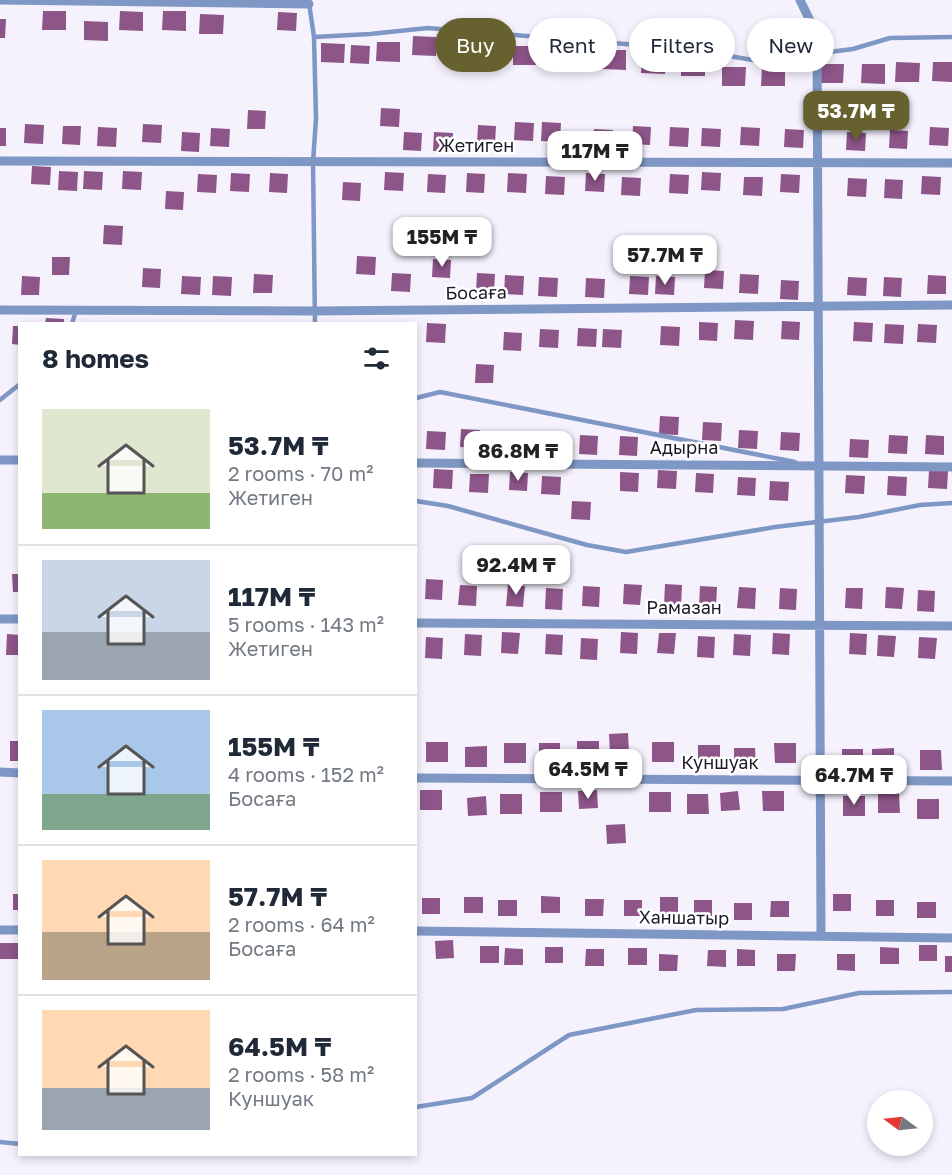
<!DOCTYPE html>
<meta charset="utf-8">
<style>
body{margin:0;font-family:"Golos Text",sans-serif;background:#f6f6f7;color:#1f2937;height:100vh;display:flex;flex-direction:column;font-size:22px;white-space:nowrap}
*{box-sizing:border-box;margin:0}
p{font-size:20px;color:#747a83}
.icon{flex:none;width:33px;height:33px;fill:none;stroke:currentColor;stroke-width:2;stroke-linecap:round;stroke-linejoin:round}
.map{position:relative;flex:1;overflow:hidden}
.drawer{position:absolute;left:18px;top:322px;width:399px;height:834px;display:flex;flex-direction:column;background:#fff;border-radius:0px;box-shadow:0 3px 9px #0003}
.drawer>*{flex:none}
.banner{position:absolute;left:435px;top:18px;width:426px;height:54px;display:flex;gap:12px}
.needle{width:39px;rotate:285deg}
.tools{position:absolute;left:867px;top:1090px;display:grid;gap:12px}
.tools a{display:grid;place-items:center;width:66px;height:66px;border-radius:50%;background:#fff;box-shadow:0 3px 9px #0003;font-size:30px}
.price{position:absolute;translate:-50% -51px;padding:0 14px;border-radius:12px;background:#fff;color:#222;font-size:20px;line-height:39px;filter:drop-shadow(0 2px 3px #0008)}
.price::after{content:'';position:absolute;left:50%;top:36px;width:18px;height:14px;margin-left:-9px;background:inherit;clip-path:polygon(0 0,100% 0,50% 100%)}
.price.on{background:#66612e;color:#fff}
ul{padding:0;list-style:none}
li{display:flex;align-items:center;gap:18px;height:150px;padding:0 24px}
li+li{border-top:2px solid #e0e1e3}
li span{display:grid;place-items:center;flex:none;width:168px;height:120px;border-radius:0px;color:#555}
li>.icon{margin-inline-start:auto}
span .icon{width:72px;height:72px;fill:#fffc;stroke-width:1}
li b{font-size:26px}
h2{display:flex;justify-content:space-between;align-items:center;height:72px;padding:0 24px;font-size:26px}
.tag{padding:0 21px;border-radius:27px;background:#fff;box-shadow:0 3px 9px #0003;font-size:21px;line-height:54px}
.tag.on{background:#66612e;color:#fff}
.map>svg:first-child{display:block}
.building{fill:#8d5588}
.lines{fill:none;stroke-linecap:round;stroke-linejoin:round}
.lane{stroke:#7f97c5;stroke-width:4.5}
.street{stroke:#7f97c5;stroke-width:9}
.labels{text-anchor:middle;stroke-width:5;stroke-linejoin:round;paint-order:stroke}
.street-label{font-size:18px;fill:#1d1a25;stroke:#fff}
</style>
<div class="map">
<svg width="952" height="1175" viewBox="0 0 952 1175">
<rect width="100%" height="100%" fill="#f5f2fe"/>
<path class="building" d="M43 11H66V30H42Z
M120 11 143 12V31L119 30Z
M163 11H186V31L162 30Z
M278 12 297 13 296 31 277 30Z
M200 14 224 15 223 34H199Z
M0 19H6L5 38H0Z
M84 21 108 22V41L84 40Z
M445 35 469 36 468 55 445 54Z
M413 36 436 37V56L412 55Z
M377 42H400V62L376 61Z
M321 43 345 44 344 63 321 62Z
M486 43H509V62H485Z
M561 44 584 45V64H560Z
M351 45 370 46 369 64 350 63Z
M513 46H537L536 65H513Z
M603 50H626V70L602 69Z
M642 54H665V74L641 73Z
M681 57H705V76H681Z
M896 62 920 63 919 82H895Z
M933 62H952V82L932 81Z
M820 64H844L843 83H819Z
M862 64H885V84L861 83Z
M762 66 785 67V86H761Z
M722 67H746L745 86H722Z
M381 108 400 109 399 127 380 126Z
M248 110 266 111 265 129H247Z
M515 122 534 123 533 141 514 140Z
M542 122 561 123 560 142 541 141Z
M25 124 44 125 43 144 24 143Z
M143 124 162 125 161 143 142 142Z
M478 125 496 126 495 144 477 143Z
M63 126H81L80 145 62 144Z
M633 126 651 127 650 145 632 144Z
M98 127 117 128 116 147 97 146Z
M670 127 689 128 688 147 669 146Z
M741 127 760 128 759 146 740 145Z
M930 127 949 128 948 146 929 145Z
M0 128H6V146H0Z
M211 128 230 129 229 147 210 146Z
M702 128 721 129 720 147 701 146Z
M594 129 613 130 612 148 593 147Z
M785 129 804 130 803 148 784 147Z
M890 130 908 131 907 149 889 148Z
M182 132 200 133 199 152 181 151Z
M404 132 422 133 421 151 403 150Z
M434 132 453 133 452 152 433 151Z
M847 132 866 133 865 151 846 150Z
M32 166 51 167 50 185 31 184Z
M59 171 78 172 77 191 58 190Z
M84 171 103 172 102 190 83 189Z
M123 171 142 172 141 190 122 189Z
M385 172 404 173 403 191 384 190Z
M702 172 721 173 720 191 701 190Z
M231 173 250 174 249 192 230 191Z
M270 173 288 174 287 193 269 192Z
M467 173 485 174 484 193 466 192Z
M508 173 527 174 526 193 507 192Z
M586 173 605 174 604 192 585 191Z
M198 174 217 175 216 193 197 192Z
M428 174 446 175 445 193 427 192Z
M670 174 689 175 688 194 669 193Z
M781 174 800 175 799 193 780 192Z
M546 176 565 177 564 195 545 194Z
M922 176 941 177 940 195 921 194Z
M622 177 641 178 640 196 621 195Z
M744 177H763L762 196 743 195Z
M848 178 867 179 866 197 847 196Z
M885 179 903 180 902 199 884 198Z
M343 182 361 183 360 201 342 200Z
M166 191 184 192 183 210 165 209Z
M104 225 123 226 122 245 103 244Z
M357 256 376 257 375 275 356 274Z
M52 257H70L69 275H52Z
M433 259 451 260 450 278 432 277Z
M143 268 161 269 160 288 142 287Z
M705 270 724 271 723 289 704 288Z
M392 273 411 274 410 292 391 291Z
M477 273 495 274 494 293 476 292Z
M254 274 273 275 272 293H253Z
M740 274 759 275 758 294 739 293Z
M505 275 524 276 523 295 504 294Z
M928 275 946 276V294H927Z
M22 276 40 277 39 295H21Z
M182 276 201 277 200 295 181 294Z
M213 276 232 277 231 296 212 295Z
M630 276 649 277 648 295 629 294Z
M656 276 675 277 674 295 655 294Z
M539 277 558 278 557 297 538 296Z
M848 277 867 278 866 296 847 295Z
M884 277 902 278 901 297 883 296Z
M586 278 605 279 604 298 585 297Z
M781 280 799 281 798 300 780 299Z
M46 318 64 319V324H45Z
M735 320 754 321 753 340 734 339Z
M782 321 800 322 799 340 781 339Z
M699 322 718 323 717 341 699 340Z
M854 322 873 323 872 342 853 341Z
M427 323 446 324 445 343 426 342Z
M885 324 904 325 903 344 884 343Z
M918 324 937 325 936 343 917 342Z
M13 326H20V345L12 344Z
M661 326 680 327 679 346 660 345Z
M578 328 597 329 596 347 577 346Z
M540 329 559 330 558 348 539 347Z
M603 329 622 330 621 348 602 347Z
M504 332 522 333 521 351 503 350Z
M476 364 494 365 493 383H475Z
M660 416 679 417 678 435 659 434Z
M703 422 722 423 721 441 702 440Z
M461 429 480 430 479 448 460 447Z
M739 430 758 431 757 449 738 448Z
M427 431 446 432 445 450 426 449Z
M781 432 800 433 799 451 780 450Z
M490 433 509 434 508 452 489 451Z
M536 435 555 436 554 454 535 453Z
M580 435 598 436 597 455 579 454Z
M889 435 908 436 907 454 888 453Z
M926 435 944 436V455L925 454Z
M620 436 638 437 637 456 619 455Z
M850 439 869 440 868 458 849 457Z
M434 469 453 470 452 489 433 488Z
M658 470 677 471 676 489 657 488Z
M929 470 948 471 947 489 928 488Z
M510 472 528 473 527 491 509 490Z
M620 472 639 473 638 492 620 491Z
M696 473 714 474 713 493 695 492Z
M470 474H489L488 493 469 492Z
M846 475 865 476 864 494 845 493Z
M542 476 561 477 560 495 541 494Z
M888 476 907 477 906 496 887 495Z
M738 477 756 478 755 496 737 495Z
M770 481 789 482 788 501 769 500Z
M572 501 591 502 590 520 571 519Z
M12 574H20V592H13Z
M426 579 443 580 442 600 425 599Z
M624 584 642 585 640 605 623 604Z
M665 584 682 585 681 606 664 605Z
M460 585 477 586 476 606 458 605Z
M508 585 525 586 523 607 506 606Z
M583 586 600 587 599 607 582 606Z
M700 586 717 587 716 607 699 606Z
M739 587 756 588 755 609 737 608Z
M886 587 904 588 902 609 885 608Z
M546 588 563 589 562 610 545 609Z
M780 588 797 589 796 610 779 609Z
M846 588H863L862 609 845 608Z
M918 590 935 591 934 612 917 611Z
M502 632 520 633 518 654 501 653Z
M621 632 638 633 637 654 620 653Z
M659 633H676L674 654 657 653Z
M773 633 790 634 789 655 772 654Z
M850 633 867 634 866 655 849 654Z
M7 634 20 635V655H6Z
M465 634 482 635 481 656 464 655Z
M546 634 563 635 562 655 545 654Z
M734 634 751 635 750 656 733 655Z
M878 635 896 636 894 657 877 656Z
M698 636 715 637 714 658 697 657Z
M426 637 443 638 442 659 425 658Z
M919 637 937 638 935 659 918 658Z
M581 638 598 639 597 660 580 659Z
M628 733 629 752 610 753 609 734Z
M10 741H20V761H10Z
M577 741H599V761H577Z
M426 742H448V762H426Z
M652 742H674V762H652Z
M504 743H526V763H504Z
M539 743H560V763H539Z
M774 743H796V763H775Z
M698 745H720V765H698Z
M487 746V767H465V747Z
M734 748H755L756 768H734Z
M894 748V768L872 769V749Z
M842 749H863V769H842Z
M920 750H941L942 770H920Z
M420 790H442V810H420Z
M597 790 598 808 579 809 578 791Z
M738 791 740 810 721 811 720 793Z
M762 791H784V811H763Z
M540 792H562V812H540Z
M649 792H671V812H649Z
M878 793H899L900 813H878Z
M500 794H522V814H500Z
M687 794H708L709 814H687Z
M486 796 487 815 468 816 467 798Z
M843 796H865V816H843Z
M917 799H939V819H917Z
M625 824 626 843 607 844 606 825Z
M13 894H20V910H13Z
M833 894H851V911H833Z
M541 896 560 897V913H541Z
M464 897H483V913H464Z
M660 897H678V913H660Z
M422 898H440V914H422Z
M585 899H604L603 916H585Z
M498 900H517V916H498Z
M624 900H642V916H624Z
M694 900H712V916H694Z
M876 900H894V916H876Z
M771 901H789V917H770Z
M917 902H936V918H917Z
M734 903H752V920H734Z
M453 940 454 958 436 959 435 941Z
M0 943H18V959H0Z
M919 945H937V961H919Z
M480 946H499V963H480Z
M545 947H563V963H545Z
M880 947 899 948V964H880Z
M505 948 523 949V965H504Z
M628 948H647V965H628Z
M586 949H604V966H585Z
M737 949 755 950V966H737Z
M708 950H726V967L707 966Z
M659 954 678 955 677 971H659Z
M777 954H796L795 971H777Z
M837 954H855V971L837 970Z
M945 956H952V972H945Z"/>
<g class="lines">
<path class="lane" d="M309 3 314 37 316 119 313 162 315 324
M314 37 370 34 428 28 687 49 759 61 853 49 890 38 952 37
M72 324 76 310
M416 398 440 392 795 462
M0 400 20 384
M416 501 448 506 587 545 626 552 775 527 859 517 920 505 952 503
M416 1107 472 1098 569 1035 696 1010 783 1009 859 993 952 992
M0 1142 20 1144"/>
<path class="street" d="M0 0 309 4
M800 0 817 35 821 936
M0 161 952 163
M0 310 315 311 952 305
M0 460H20
M416 463 952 467
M0 619H20
M416 623 952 626
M0 772 20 773
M416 778 952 781
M0 930H20
M416 931 952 938"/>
</g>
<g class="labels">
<g class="street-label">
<text x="476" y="152">Жетиген</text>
<text transform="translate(476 293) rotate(-1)" y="6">Босаға</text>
<text x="684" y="454">Адырна</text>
<text x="684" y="614">Рамазан</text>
<text x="720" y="769">Куншуак</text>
<text transform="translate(684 918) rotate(1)" y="6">Ханшатыр</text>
</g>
</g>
</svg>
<div class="tools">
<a><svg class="needle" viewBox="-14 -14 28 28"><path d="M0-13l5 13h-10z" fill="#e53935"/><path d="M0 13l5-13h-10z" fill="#747a83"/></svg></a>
</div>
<b class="price on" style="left:856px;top:142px">53.7M ₸</b>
<b class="price" style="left:595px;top:182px">117M ₸</b>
<b class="price" style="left:442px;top:268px">155M ₸</b>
<b class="price" style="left:665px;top:286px">57.7M ₸</b>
<b class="price" style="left:518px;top:482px">86.8M ₸</b>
<b class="price" style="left:516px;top:596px">92.4M ₸</b>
<b class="price" style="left:588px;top:800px">64.5M ₸</b>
<b class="price" style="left:854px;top:806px">64.7M ₸</b>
<div class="banner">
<a class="tag on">Buy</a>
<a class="tag">Rent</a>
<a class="tag">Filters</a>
<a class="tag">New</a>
</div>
<section class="drawer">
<h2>8 homes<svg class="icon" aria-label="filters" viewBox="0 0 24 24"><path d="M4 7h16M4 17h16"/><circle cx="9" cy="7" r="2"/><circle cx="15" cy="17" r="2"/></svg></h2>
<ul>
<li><span style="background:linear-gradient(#dfe7d0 70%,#8fb573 0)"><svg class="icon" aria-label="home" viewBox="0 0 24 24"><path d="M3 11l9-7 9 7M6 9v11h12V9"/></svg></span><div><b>53.7M ₸</b><p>2 rooms · 70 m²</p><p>Жетиген</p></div></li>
<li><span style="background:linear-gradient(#c9d6e8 60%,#9aa5b1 0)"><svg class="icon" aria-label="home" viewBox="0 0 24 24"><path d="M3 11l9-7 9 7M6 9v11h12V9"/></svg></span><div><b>117M ₸</b><p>5 rooms · 143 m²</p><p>Жетиген</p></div></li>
<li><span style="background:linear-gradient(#a9c7e8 70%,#7fa58c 0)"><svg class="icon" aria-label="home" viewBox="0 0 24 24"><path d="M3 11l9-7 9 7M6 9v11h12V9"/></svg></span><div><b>155M ₸</b><p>4 rooms · 152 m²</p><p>Босаға</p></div></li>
<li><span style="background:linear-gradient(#ffd9b3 60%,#b9a48a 0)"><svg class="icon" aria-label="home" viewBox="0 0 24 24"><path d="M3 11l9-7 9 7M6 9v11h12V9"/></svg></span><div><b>57.7M ₸</b><p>2 rooms · 64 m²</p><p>Босаға</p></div></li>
<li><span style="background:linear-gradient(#ffd9b3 65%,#9aa5b1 0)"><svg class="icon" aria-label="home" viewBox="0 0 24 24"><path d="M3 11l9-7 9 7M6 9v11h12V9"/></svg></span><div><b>64.5M ₸</b><p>2 rooms · 58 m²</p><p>Куншуак</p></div></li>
</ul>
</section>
</div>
